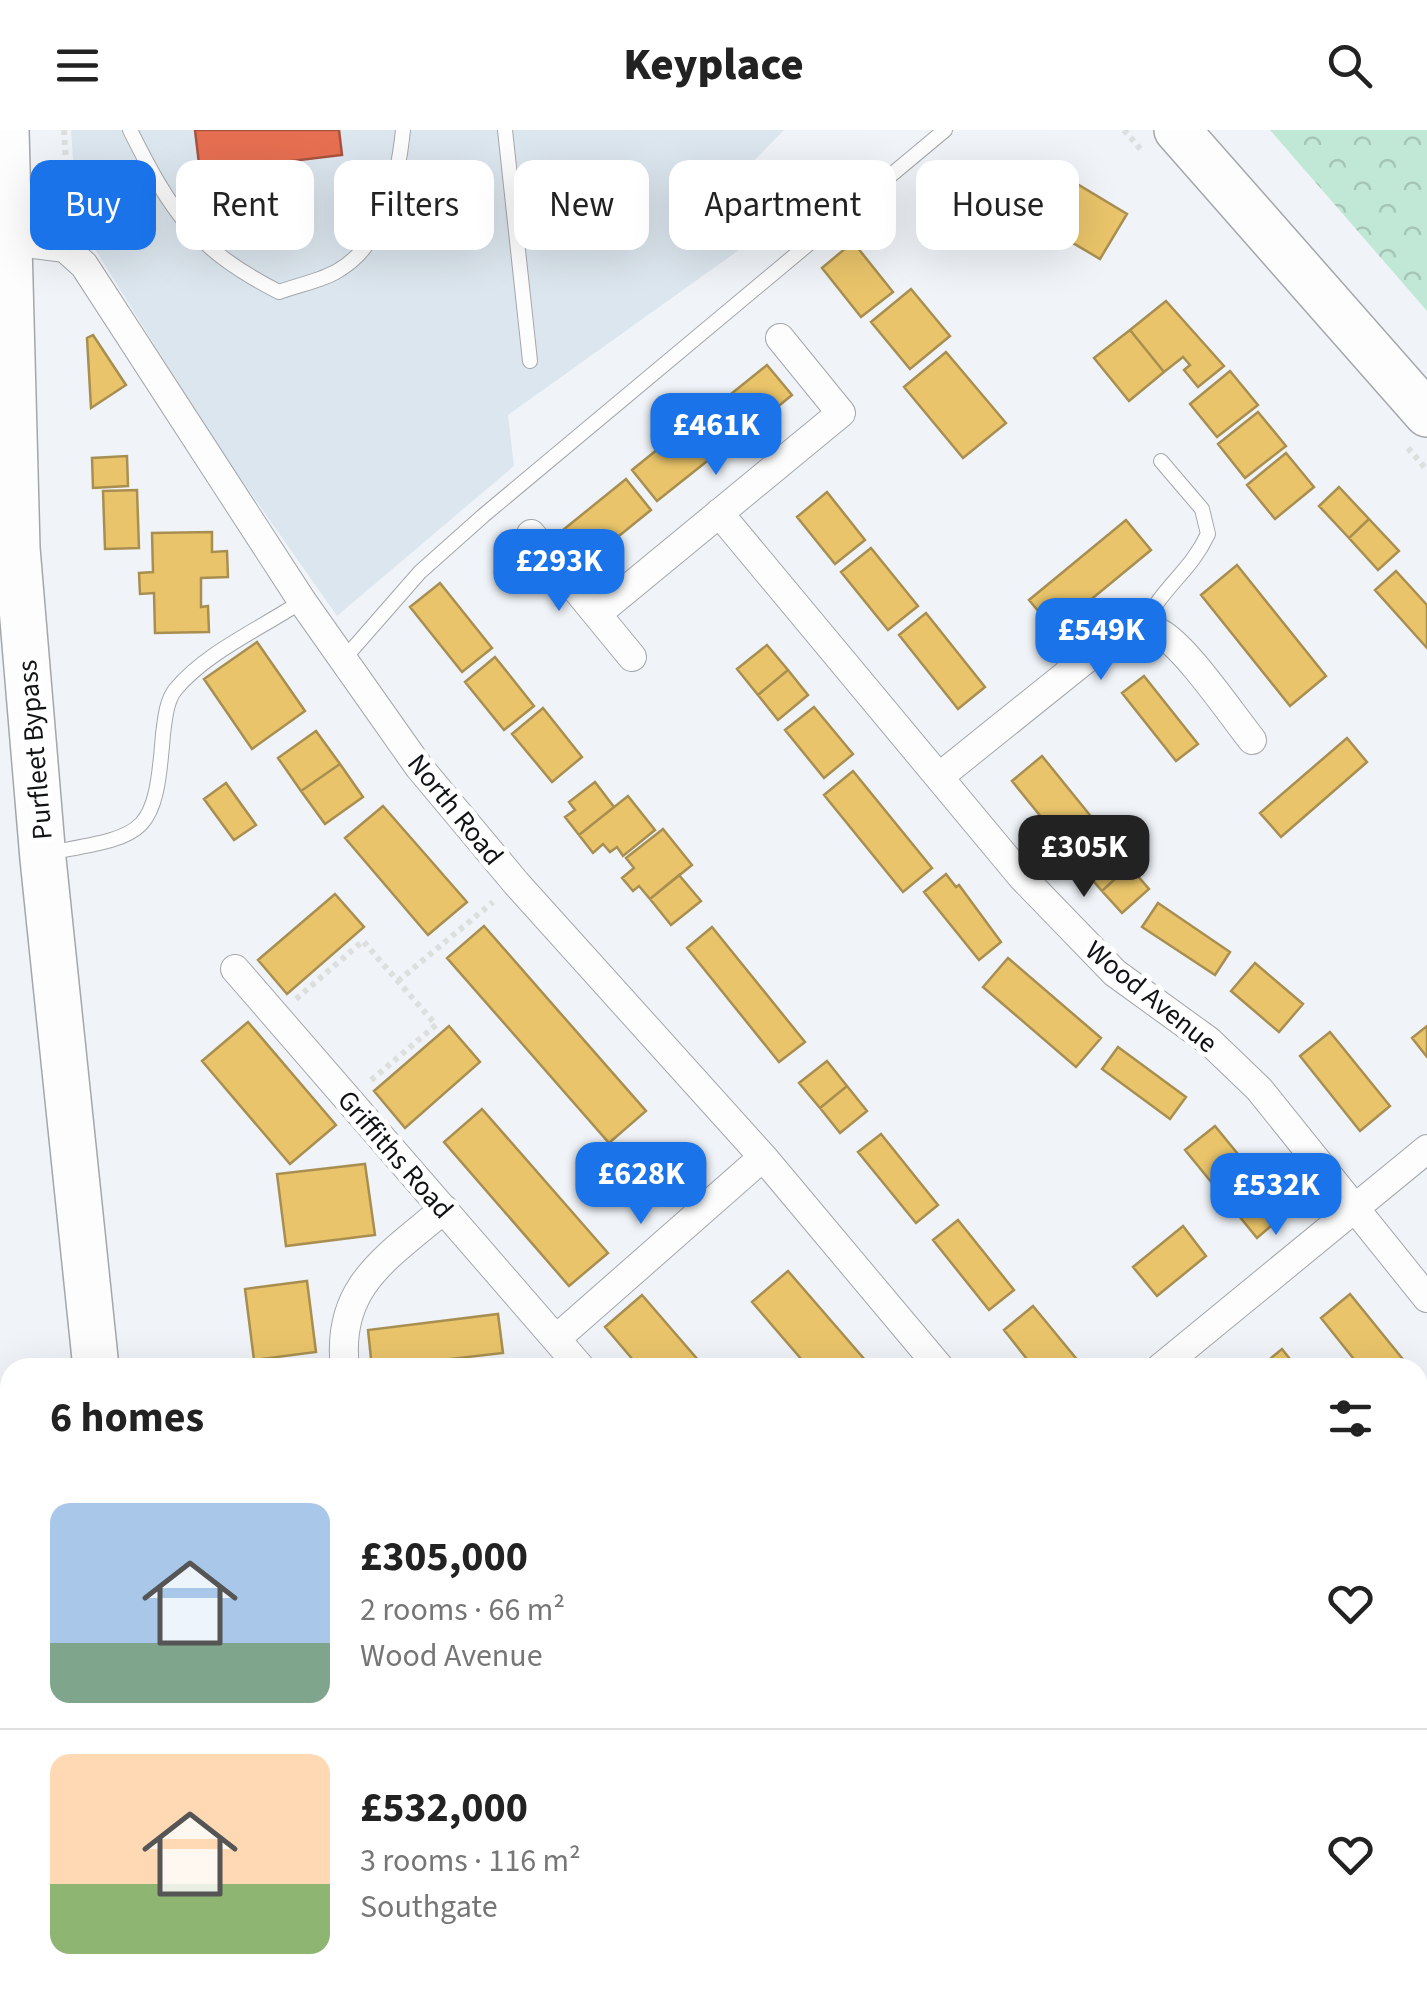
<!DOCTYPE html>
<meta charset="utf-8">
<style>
body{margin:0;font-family:"Source Sans 3",sans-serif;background:#f6f6f6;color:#222;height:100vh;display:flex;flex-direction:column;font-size:38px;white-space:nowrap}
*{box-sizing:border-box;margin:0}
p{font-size:32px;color:#767676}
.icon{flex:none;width:55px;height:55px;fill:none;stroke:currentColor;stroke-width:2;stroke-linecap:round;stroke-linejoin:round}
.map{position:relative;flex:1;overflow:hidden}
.panel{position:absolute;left:0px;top:1228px;width:1428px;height:642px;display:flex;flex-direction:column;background:#fff;border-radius:30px 30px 0 0;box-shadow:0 10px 40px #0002}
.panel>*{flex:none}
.top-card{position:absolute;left:30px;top:30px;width:1368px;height:90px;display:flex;gap:20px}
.price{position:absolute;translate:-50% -85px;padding:0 22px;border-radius:20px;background:#1a73e8;color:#fff;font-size:32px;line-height:65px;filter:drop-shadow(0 2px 5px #0008)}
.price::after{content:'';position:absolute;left:50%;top:60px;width:30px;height:22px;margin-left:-15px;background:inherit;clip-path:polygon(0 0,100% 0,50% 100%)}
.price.current{background:#222;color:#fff}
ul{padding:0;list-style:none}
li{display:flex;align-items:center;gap:30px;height:250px;padding:0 50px}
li+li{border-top:2px solid #e0e0e0}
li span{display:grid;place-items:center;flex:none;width:280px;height:200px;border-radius:20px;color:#555}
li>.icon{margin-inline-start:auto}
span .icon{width:120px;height:120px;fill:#fffc;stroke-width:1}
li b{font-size:42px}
h2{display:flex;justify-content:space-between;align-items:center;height:120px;padding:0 50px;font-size:42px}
.pill{padding:0 35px;border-radius:20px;background:#fff;box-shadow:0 10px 40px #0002;font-size:35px;line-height:90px}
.pill.current{background:#1a73e8;color:#fff}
header{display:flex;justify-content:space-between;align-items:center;height:130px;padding:0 50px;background:#fff;font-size:45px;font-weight:800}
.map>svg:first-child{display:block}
.built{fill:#dce6ee}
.forest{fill:url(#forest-crowns)}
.homes{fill:#e9c46a;stroke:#a88f51;stroke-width:2.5}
.shops{fill:#e76f51;stroke:#a6533f;stroke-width:2.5}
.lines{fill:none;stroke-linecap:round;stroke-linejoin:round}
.lane-casing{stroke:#a4a7aa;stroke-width:16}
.street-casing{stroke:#a4a7aa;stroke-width:30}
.primary-casing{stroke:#a4a7aa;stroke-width:48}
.path{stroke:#dddfdf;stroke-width:6;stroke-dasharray:5 5;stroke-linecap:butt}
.lane{stroke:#fdfdfe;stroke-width:14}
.street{stroke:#fdfdfe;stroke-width:28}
.primary{stroke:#fdfdfe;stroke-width:45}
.rail{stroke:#bdbebf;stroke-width:8;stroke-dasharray:20 10;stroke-linecap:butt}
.labels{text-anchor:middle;stroke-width:10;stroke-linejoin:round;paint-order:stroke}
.street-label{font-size:28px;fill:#101316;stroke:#fff}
</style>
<header><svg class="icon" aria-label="menu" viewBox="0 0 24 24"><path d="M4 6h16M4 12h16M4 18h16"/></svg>Keyplace<svg class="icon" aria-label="search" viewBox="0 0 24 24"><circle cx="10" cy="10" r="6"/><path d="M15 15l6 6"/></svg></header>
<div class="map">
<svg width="1427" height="1869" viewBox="0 0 1427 1869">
<defs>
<pattern id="forest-crowns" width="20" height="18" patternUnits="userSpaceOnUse" patternTransform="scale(2.5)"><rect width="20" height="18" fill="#c1e8d6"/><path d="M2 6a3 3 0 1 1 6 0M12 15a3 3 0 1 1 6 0" fill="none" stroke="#a5c6b7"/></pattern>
</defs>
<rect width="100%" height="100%" fill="#f0f4f8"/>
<path class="built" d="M71 0H784L747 38 788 85 508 285 514 336 337 486 212 308 77 90Z
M979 1860H1250L1257 1869H968Z"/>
<path class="forest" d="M1270 0H1427V181Z
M1427 1832V1869H1356L1374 1860H1418V1837Z"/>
<path class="homes" d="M1054 40 1127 84 1100 129 1027 86Z
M853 112 893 162 861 187 822 138Z
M911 159 950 206 910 239 871 192Z
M1166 171 1224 236 1198 257 1184 240 1190 235 1183 227 1164 242 1130 200Z
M1130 200 1164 242 1129 271 1094 228Z
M93 205 126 255 91 278 87 208Z
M946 222 1006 293 963 328 904 257Z
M767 235 792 265 730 316 705 285Z
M1230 241 1258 275 1217 307 1190 274Z
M1258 282 1286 316 1245 348 1218 314Z
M695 289 721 320 657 371 632 340Z
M1286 323 1314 357 1275 389 1247 355Z
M127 326 128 356 93 358 92 328Z
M626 349 651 380 588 431 563 400Z
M1339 357 1369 389 1349 408 1319 376Z
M137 360 139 418 105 419 103 361Z
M827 362 865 410 835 434 797 387Z
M1369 389 1399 421 1378 440 1349 408Z
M1126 390 1151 420 1054 500 1029 470Z
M212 402V422L227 421 228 447 201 448V477L208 476 209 502 155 503 154 463 140 464 139 443 153 442 152 403Z
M871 418 918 476 888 500 841 442Z
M1237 435 1326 546 1290 576 1201 465Z
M1396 441 1427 475V518L1375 460Z
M440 453 492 518 462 542 410 477Z
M926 483 985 557 958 579 899 505Z
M257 512 305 581 252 619 204 549Z
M767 515 788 540 758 565 737 539Z
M495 527 534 576 504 600 465 552Z
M788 540 808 565 778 590 758 565Z
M1144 546 1198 614 1176 631 1122 563Z
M814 577 853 624 824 648 785 600Z
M543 578 582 627 552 652 512 604Z
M316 601 340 634 301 661 278 628Z
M1347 608 1367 632 1281 707 1260 683Z
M1042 626 1102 700 1072 725 1012 651Z
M340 634 363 667 325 694 301 661Z
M853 641 932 738 903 762 824 665Z
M595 652 614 677 579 705 565 687 575 680 569 672Z
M226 653 256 695 234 710 204 669Z
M628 666 655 700 623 726 617 717 610 722 603 714 593 723 579 705Z
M383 676 467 772 428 805 345 708Z
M663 699 692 735 650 769 639 756 633 761 622 748 634 738 626 728Z
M1109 714 1129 736 1102 761 1082 738Z
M1129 736 1149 759 1122 783 1102 761Z
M946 744 956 757 959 755 1001 812 979 830 924 762Z
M679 745 701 771 671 795 650 769Z
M335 764 364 797 287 864 258 830Z
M1158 773 1230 822 1215 845 1142 797Z
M484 796 646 981 609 1013 447 828Z
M712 797 805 912 779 932 687 818Z
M1008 828 1101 908 1076 937 983 857Z
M1255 833 1303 874 1279 902 1231 861Z
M248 892 336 995 290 1034 202 931Z
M449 896 480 932 405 998 374 961Z
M1427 896V927L1412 908Z
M1330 902 1390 976 1360 1001 1300 926Z
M1118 917 1186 967 1170 989 1102 939Z
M827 931 847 956 820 978 799 953Z
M847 956 867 981 840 1003 820 978Z
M482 979 608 1123 569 1156 444 1012Z
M1215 996 1286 1083 1257 1108 1185 1020Z
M881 1004 938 1075 916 1093 858 1022Z
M365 1034 375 1105 286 1116 277 1044Z
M958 1090 1014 1160 989 1180 933 1110Z
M1183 1096 1206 1126 1157 1166 1133 1137Z
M788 1141 872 1238H809L752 1172Z
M307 1151 316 1222 254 1230 245 1159Z
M1350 1164 1410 1238H1361L1321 1188Z
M642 1165 705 1238H640L605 1197Z
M1033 1176 1084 1238H1034L1004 1200Z
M498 1184 503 1223 372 1238 368 1200Z
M1282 1219 1297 1238H1259Z
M254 1230 255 1238H187Z
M1418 1257 1427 1269 1426 1326 1418 1315Z"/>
<path class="shops" d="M195 0H339L342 25 200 42Z"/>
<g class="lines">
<g class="lane-casing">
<path id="lane" d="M130 0C171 82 195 119 279 162 297 155 322 151 339 140 385 113 398 48 403 0
M505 0 530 231
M1143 497C1163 455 1189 444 1208 404L1202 379 1161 331
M343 530 420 442 484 385 945 0
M48 723C147 705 155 707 163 604 165 590 166 572 175 560 206 522 262 498 302 471
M1418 1737 1427 1730
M1265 1860 1273 1869
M868 1869 882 1860"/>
</g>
<g class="street-casing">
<path id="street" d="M11 111 65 118 84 135 302 471 419 637 516 753 763 1027 940 1238
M719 383 1022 747 1115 843 1209 911 1259 959 1427 1168
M531 404 632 527
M597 484 841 283 780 208
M939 647 1122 500C1135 498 1148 496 1160 503 1186 517 1232 585 1252 610
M235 839 581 1238
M556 1209 763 1027
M345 1238C335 1156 388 1127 444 1079
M1160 1238 1427 1019"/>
</g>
<g class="primary-casing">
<path id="primary" d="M6 0 17 418 43 729 96 1238
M1177 0 1427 284
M171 1860 172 1869"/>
</g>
<path class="path" d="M64 0 69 82
M1124 0 1143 22
M1408 318 1427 340
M398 851 493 772
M296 869 363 811 436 895 369 952
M1418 1853 1427 1866
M742 1869 755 1860"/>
<use href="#lane" class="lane"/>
<use href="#street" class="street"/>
<use href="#primary" class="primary"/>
<path class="rail" d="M0 1419 10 1517
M0 1615 10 1702
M28 1860 29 1869
M48 1860 49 1869"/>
</g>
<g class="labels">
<g class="street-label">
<text transform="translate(34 620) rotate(-95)" y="10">Purfleet Bypass</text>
<text transform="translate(456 679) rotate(51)" y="10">North Road</text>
<text transform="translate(1152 866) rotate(39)" y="10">Wood Avenue</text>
<text transform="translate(396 1024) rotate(49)" y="10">Griffiths Road</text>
</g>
</g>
</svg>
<b class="price" style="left:716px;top:348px">£461K</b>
<b class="price" style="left:559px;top:484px">£293K</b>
<b class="price" style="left:1101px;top:553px">£549K</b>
<b class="price current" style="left:1084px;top:770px">£305K</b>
<b class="price" style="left:641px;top:1097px">£628K</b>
<b class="price" style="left:1276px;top:1108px">£532K</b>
<div class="top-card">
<a class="pill current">Buy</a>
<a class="pill">Rent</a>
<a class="pill">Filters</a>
<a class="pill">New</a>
<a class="pill">Apartment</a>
<a class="pill">House</a>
</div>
<section class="panel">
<h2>6 homes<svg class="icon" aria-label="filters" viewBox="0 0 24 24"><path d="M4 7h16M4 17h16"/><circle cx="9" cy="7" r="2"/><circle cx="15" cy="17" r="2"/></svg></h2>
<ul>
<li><span style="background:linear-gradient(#a9c7e8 70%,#7fa58c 0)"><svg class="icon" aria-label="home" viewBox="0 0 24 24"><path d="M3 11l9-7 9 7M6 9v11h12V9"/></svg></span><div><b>£305,000</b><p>2 rooms · 66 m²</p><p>Wood Avenue</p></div><svg class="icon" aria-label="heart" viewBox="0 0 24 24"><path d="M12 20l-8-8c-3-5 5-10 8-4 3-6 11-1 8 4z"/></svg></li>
<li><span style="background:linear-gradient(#ffd9b3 65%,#8fb573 0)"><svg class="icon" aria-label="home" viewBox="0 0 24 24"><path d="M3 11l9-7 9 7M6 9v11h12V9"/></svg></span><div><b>£532,000</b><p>3 rooms · 116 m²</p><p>Southgate</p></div><svg class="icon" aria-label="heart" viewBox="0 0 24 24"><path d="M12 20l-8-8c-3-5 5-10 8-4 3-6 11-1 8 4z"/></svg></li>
</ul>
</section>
</div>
